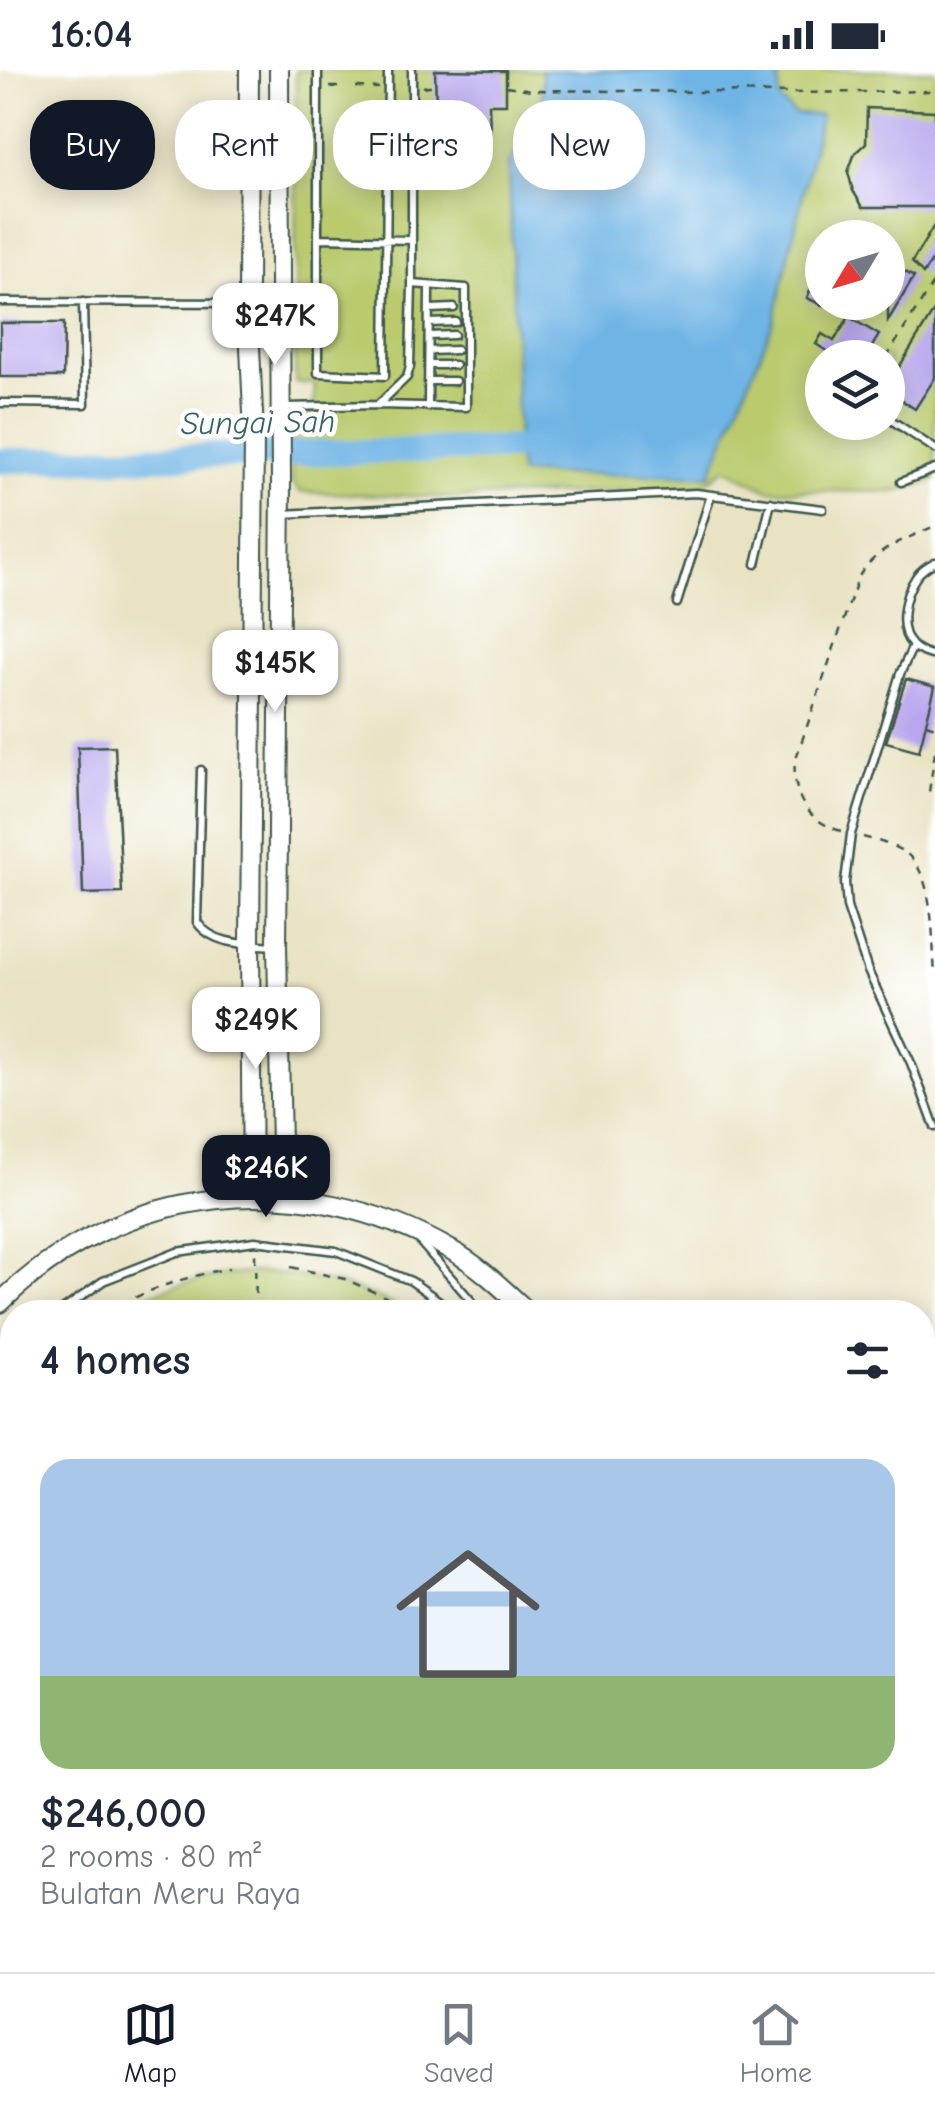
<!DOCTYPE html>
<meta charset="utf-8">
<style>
body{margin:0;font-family:"Comic Neue",sans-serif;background:#f6f6f7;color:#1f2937;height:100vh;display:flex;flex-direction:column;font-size:38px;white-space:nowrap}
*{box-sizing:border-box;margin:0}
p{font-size:32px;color:#747a83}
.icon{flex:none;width:55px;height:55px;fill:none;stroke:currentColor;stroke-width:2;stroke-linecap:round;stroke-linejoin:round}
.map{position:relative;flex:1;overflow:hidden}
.side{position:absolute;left:0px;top:1230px;width:935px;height:672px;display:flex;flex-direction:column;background:#fff;border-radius:40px 40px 0 0;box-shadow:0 5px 25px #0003}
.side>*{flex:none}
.top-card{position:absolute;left:30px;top:30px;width:875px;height:90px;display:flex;gap:20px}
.needle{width:65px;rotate:232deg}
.tools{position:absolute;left:805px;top:150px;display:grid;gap:20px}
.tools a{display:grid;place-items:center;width:100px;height:100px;border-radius:50%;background:#fff;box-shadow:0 5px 25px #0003;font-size:50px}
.price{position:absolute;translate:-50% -85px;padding:0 22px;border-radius:20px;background:#fff;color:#222;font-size:32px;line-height:65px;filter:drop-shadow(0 2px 5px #0008)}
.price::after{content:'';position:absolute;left:50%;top:60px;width:30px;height:22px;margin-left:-15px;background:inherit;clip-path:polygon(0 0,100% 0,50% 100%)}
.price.on{background:#111827;color:#fff}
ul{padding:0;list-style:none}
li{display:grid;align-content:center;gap:20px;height:530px;padding:0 40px}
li+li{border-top:2px solid #e0e1e3}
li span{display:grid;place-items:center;height:310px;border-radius:30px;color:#555}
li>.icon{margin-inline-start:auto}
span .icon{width:180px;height:180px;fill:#fffc;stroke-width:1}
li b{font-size:42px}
h2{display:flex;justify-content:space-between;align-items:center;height:120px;padding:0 40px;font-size:42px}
.chip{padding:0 35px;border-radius:40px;background:#fff;box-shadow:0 5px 25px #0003;font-size:35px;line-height:90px}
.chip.on{background:#111827;color:#fff}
.status{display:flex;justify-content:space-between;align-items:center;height:70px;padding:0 50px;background:#fff;direction:ltr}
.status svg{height:28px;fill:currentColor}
.tab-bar{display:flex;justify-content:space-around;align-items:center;height:140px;border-top:2px solid #e0e1e3;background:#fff;font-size:28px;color:#747a83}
.tab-bar a{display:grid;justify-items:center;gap:5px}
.tab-bar .on{color:#111827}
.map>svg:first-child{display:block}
.built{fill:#cddbfa}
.green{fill:#baca6d;stroke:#6c8450;stroke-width:2.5;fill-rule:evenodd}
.water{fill:#6eb4e5;stroke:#46788c;stroke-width:2.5}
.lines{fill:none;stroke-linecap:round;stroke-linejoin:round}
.river{stroke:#6eb4e5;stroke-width:25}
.building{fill:#b7a5ee}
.lane-casing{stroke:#3d564a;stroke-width:11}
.street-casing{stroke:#3d564a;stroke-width:18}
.secondary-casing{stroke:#3d564a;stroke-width:22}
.path{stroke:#3d564a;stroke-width:2.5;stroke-dasharray:8 8;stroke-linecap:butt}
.lane{stroke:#fff;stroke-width:6}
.street{stroke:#fff;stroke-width:12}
.secondary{stroke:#fff;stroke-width:18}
.labels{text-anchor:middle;stroke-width:9;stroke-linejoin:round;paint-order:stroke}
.water-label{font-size:32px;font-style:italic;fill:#376169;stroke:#fff}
</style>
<div class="status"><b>16:04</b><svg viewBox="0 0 49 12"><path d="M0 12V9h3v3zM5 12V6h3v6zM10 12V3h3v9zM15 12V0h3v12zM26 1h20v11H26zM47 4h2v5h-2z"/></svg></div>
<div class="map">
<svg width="935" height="1902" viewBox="0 0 935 1902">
<rect width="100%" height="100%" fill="#fff"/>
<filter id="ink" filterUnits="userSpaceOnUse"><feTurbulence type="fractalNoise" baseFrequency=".01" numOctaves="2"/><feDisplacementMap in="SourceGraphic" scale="20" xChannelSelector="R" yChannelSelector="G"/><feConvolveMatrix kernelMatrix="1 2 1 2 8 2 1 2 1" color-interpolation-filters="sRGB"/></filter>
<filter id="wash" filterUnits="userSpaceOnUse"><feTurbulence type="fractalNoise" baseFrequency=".0048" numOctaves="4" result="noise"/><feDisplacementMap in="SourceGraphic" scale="40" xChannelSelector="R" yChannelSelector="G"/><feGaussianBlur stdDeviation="2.25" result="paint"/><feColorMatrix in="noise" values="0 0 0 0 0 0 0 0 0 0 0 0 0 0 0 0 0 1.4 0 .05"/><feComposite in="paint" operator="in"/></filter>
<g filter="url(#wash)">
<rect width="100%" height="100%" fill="#e9e3c4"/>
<path class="built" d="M922 1473H935V1822L926 1902H0V1752L12 1767V1890H922Z"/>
<path class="green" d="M296 0H935V410L894 422 768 420 725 398 702 416 595 422 455 428 300 422 292 413 291 351 298 345H313L315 314 295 312ZM822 168H888V232H822ZM822 288H888V352H822Z
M254 1202C312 1205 356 1215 407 1242H113C156 1216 204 1207 254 1202Z
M12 1341V1647L0 1623V1363Z"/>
<path class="water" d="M542 0H786L779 9 780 30 794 44 821 45 774 251 710 405 519 404 509 94 543 40Z"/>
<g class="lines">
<path class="river" d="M0 391 518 378"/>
</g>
<g id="blocks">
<path class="building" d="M435 0 506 1V34H489L490 62 478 61V101H450L449 60H442V33H436Z
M867 38 935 41V137H863L853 121 848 102 855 83 866 73Z
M935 154V186L923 204 912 192Z
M822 192V235L807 228Z
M893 195 914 207 888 251V204Z
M935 239V308L915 339 888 321V315Z
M849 247 879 265 865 288H838L816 274 822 264 834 271Z
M0 253H64L63 307H0Z
M906 609 935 617 919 681 886 672Z
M115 676 122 823 83 824 78 677Z"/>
</g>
</g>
<g filter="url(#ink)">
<use href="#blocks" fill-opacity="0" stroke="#3d564a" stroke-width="2.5"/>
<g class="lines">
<g class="lane-casing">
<path id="lane" d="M318 0V303L385 306 388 0
M319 168 412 170
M0 232 244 233
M430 239 454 238
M429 253 456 252
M429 266 454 265
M429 281 456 280
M429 295H455
M428 311H455
M0 333 85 334 83 232
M378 335 407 307 410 297 412 214V0
M285 337 377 335 466 337V218L412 214
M428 337 429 216
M888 348 935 379
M901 412 935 399
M282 444 696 423 823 439
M935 492C927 496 921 500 916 507 904 525 896 559 913 576 919 582 927 584 935 586
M756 494 771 432
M677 533 711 425
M913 576 900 604 851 764 845 812 847 837 868 901 911 993 935 1057
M201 700 197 852C213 876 249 874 276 876
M421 1173 481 1242
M60 1242 103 1211 177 1182 255 1171 336 1181 411 1211 455 1242
M0 1306 12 1291
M0 1675 12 1692
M0 1704 12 1715
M673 1890 696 1902
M751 1890 774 1902
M781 1902 787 1890
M823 1902 829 1890"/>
</g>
<g class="street-casing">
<path id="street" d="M0 1888 25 1902
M640 1890 651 1902
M860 1902 861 1890"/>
</g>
<g class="secondary-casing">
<path id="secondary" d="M249 0 248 233 254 365 250 874 252 1126
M279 0 281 413 277 876 282 1126
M0 1233C122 1112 303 1095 451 1180 480 1196 504 1220 528 1242
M922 1491 935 1495
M922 1508 933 1512
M922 1672 935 1573
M0 1754 12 1765
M922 1792 935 1681
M242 1890 248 1902
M273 1902 280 1890
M893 1902 895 1890
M910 1902 911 1890"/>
</g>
<path class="path" d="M506 16 532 20 791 23 935 21
M330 17H345
M356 17 379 18
M423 17 436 15
M886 288 935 210
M926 654 935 657
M935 682 929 722 935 723
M841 761C807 751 792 726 795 691L858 508C874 479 906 469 935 456
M863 767C877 771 895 775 907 784 935 807 932 870 935 904
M255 1184 256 1242
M291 1197 345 1209 419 1242
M107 1242C150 1218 182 1208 229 1198
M0 1354 12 1331
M0 1629 12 1651
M0 1651 12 1643"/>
<use href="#lane" class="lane"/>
<use href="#street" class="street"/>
<use href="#secondary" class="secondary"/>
</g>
</g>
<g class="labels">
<g class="water-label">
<text transform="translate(258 352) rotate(-1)" y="11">Sungai Sah</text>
</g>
</g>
</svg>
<div class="tools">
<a><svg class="needle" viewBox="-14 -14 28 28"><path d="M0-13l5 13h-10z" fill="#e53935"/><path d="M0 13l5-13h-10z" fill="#747a83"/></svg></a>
<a><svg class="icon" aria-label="layers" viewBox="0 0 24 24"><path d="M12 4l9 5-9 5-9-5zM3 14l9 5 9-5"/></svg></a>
</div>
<b class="price" style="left:275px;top:298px">$247K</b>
<b class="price" style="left:275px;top:645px">$145K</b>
<b class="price" style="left:256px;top:1002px">$249K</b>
<b class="price on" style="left:266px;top:1150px">$246K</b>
<div class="top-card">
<a class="chip on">Buy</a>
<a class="chip">Rent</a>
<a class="chip">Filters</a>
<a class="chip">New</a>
</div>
<section class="side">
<h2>4 homes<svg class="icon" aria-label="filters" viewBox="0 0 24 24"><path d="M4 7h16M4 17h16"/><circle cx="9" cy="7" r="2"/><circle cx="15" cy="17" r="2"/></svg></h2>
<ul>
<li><span style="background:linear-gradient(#a9c7e8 70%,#8fb573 0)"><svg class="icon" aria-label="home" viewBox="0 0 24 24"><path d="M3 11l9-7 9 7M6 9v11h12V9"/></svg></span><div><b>$246,000</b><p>2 rooms · 80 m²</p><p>Bulatan Meru Raya</p></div></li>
</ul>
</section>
</div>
<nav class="tab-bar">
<a class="on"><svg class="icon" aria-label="map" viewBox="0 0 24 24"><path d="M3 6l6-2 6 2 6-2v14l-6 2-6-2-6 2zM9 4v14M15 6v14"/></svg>Map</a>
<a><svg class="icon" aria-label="saved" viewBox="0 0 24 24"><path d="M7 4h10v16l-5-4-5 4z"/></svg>Saved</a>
<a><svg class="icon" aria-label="home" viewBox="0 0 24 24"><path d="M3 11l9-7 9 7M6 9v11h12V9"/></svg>Home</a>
</nav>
